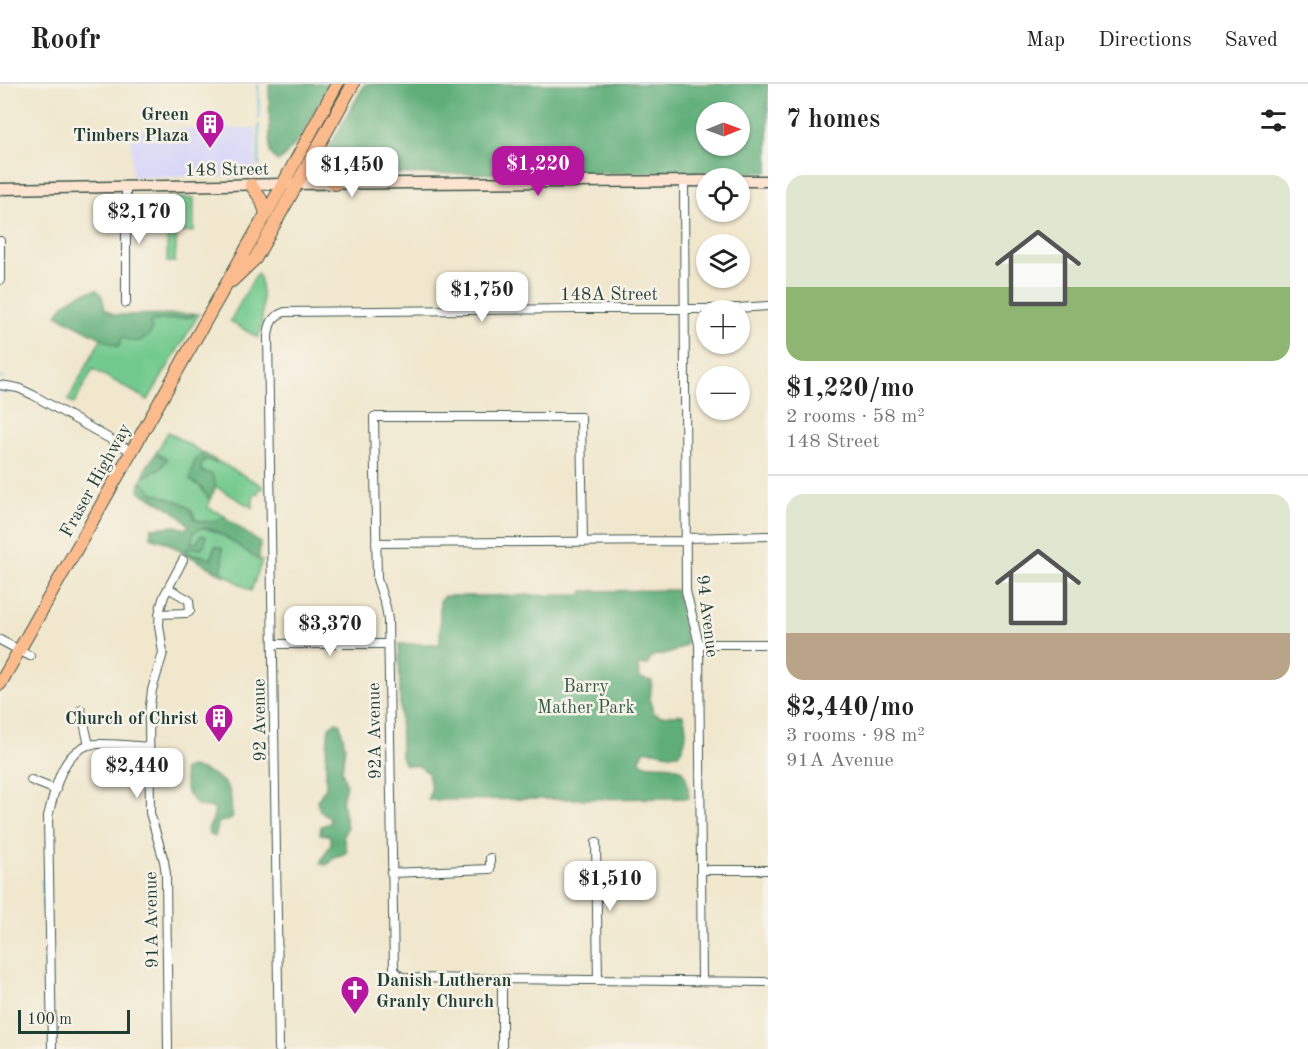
<!DOCTYPE html>
<meta charset="utf-8">
<style>
body{margin:0;font-family:"Old Standard TT",serif;background:#f6f6f6;color:#222;height:100vh;display:flex;flex-direction:column;font-size:22px;white-space:nowrap}
*{box-sizing:border-box;margin:0}
p{font-size:20px;color:#767676}
.icon{flex:none;width:33px;height:33px;fill:none;stroke:currentColor;stroke-width:2;stroke-linecap:round;stroke-linejoin:round}
.map{position:relative;flex:1;overflow:hidden}
.drawer{display:flex;flex-direction:column;background:#fff;width:540px}
.drawer>*{flex:none}
.needle{width:39px;rotate:89deg}
.fabs{position:absolute;left:696px;top:18px;display:grid;gap:12px}
.fabs a{display:grid;place-items:center;width:54px;height:54px;border-radius:50%;background:#fff;box-shadow:0 2px 4px #0004;font-size:30px}
.scale{position:absolute;left:18px;bottom:15px;width:112px;box-sizing:border-box;padding-left:6px;border:3px solid #1f3d34;border-top:0;font-size:16px;line-height:21px;white-space:nowrap;color:#1f3d34;-webkit-text-stroke:4px #f7f3e8;paint-order:stroke}
.price{position:absolute;translate:-50% -51px;padding:0 14px;border-radius:12px;background:#fff;color:#222;font-size:20px;line-height:39px;filter:drop-shadow(0 2px 3px #0008)}
.price::after{content:'';position:absolute;left:50%;top:36px;width:18px;height:14px;margin-left:-9px;background:inherit;clip-path:polygon(0 0,100% 0,50% 100%)}
.price.current{background:#b5179e;color:#fff}
ul{padding:0;list-style:none}
li{display:grid;align-content:center;gap:12px;height:318px;padding:0 18px}
li+li{border-top:2px solid #e0e0e0}
li span{display:grid;place-items:center;height:186px;border-radius:18px;color:#555}
li>.icon{margin-inline-start:auto}
span .icon{width:108px;height:108px;fill:#fffc;stroke-width:1}
li b{font-size:26px}
h2{display:flex;justify-content:space-between;align-items:center;height:72px;padding:0 18px;font-size:26px}
header{display:flex;align-items:center;gap:36px;box-sizing:border-box;height:84px;padding:0 30px;background:#fff;border-bottom:2px solid #e0e0e0}
header strong{font-size:28px}
nav{display:flex;gap:33px;margin-inline-start:auto;font-size:21px}
main{display:flex;flex:1;min-height:0}
.map>svg:first-child{display:block}
.built{fill:#d8d7f8}
.green{fill:#73ca8e;stroke:#498461;stroke-width:1.5}
.forest{fill:#5eae79;stroke:#3e7656;stroke-width:1.5;fill-rule:evenodd}
.lines{fill:none;stroke-linecap:round;stroke-linejoin:round}
.stream{stroke:#5cbcdb;stroke-width:2}
.street-casing{stroke:#3e564b;stroke-width:10}
.secondary-casing{stroke:#3e564b;stroke-width:13}
.primary-casing{stroke:#3e564b;stroke-width:14}
.street{stroke:#fff;stroke-width:8}
.secondary{stroke:#fde4d1;stroke-width:10}
.primary{stroke:#fbbb8d;stroke-width:12}
.labels{text-anchor:middle;stroke-width:5;stroke-linejoin:round;paint-order:stroke}
.poi-label{font-size:18px;font-weight:bold;fill:#1f3d34;stroke:#f7f3e8;text-anchor:end}
.street-label{font-size:18px;fill:#1f3d34;stroke:#f7f3e8}
.park-label{font-size:18px;fill:#305946;stroke:#f7f3e8}
</style>
<header>
<strong>Roofr</strong>
<nav><a>Map</a><a>Directions</a><a>Saved</a></nav>
</header>
<main>
<div class="map">
<svg width="768" height="965" viewBox="0 0 768 965">
<rect width="100%" height="100%" fill="#f7f3e8"/>
<filter id="ink" filterUnits="userSpaceOnUse"><feTurbulence type="fractalNoise" baseFrequency=".0167" numOctaves="2"/><feDisplacementMap in="SourceGraphic" scale="12" xChannelSelector="R" yChannelSelector="G"/><feConvolveMatrix kernelMatrix="1 2 1 2 8 2 1 2 1" color-interpolation-filters="sRGB"/></filter>
<filter id="wash" filterUnits="userSpaceOnUse"><feTurbulence type="fractalNoise" baseFrequency=".008" numOctaves="4" result="noise"/><feDisplacementMap in="SourceGraphic" scale="24" xChannelSelector="R" yChannelSelector="G"/><feGaussianBlur stdDeviation="1.35" result="paint"/><feColorMatrix in="noise" values="0 0 0 0 0 0 0 0 0 0 0 0 0 0 0 0 0 1.4 0 .05"/><feComposite in="paint" operator="in"/></filter>
<g filter="url(#wash)">
<rect width="100%" height="100%" fill="#f0e7cd"/>
<path class="built" d="M256 44V87L237 92 132 93 131 46Z"/>
<path class="green" d="M167 114H194V148H177L175 178H167Z
M257 189C264 197 264 244 258 254L230 237Z
M195 230H199L148 316 93 285 74 320 68 316 102 253 118 262 123 252 150 242V239L153 237 192 233Z
M168 348 205 370 201 371 190 396 201 403 208 413H211L207 423 225 432C218 440 204 439 195 435L193 428 154 409 142 398 143 393 161 384 167 375 156 369Z
M205 375 215 379 218 378 221 379 263 402V405H259L258 409 255 410 253 415V424L216 403C212 391 213 393 202 388L201 381Z
M200 444C218 444 246 468 262 477L251 507 221 488 223 479 221 464 213 466 211 476 200 471 187 470 188 464H201L198 458 191 459 194 448Z"/>
<path class="forest" d="M269 0H329L301 53 281 76 277 77 270 69Z
M365 0H768V88L341 90 327 88 323 74ZM706 28H740V62H706Z
M97 206 102 212 105 225 115 231 195 230 192 233 153 237 150 239 152 246C147 258 132 261 123 253L118 263 57 231C64 216 81 208 97 206Z
M156 369 167 375 161 384 143 393 146 384Z
M205 370 218 378 215 379 205 375 201 381 202 388 212 390 216 403 211 413 208 414 201 403 190 396C191 386 194 373 205 370Z
M142 398 154 409 182 419 190 425 195 435 201 438H211L225 433 260 459 259 476C244 467 225 449 208 444 203 443 198 445 194 448L191 459 198 458V454L202 451 206 452 205 460 201 464H188L187 469 200 471 211 476 215 462 222 464 223 479 221 488 225 492 164 457 155 455 150 452 151 444 176 442 185 445 188 443V440L174 427 139 407 140 399Z
M676 506 687 560 671 569 652 572 647 581H638L639 594 652 597 650 615 653 629C664 636 672 628 683 631 688 645 688 658 678 670 665 672 656 664 644 667L640 675 641 679C654 685 677 675 685 691 688 697 688 707 689 714L428 716 431 705 428 689 419 682 405 681 401 673 399 560H440V517L444 512 582 511 583 507Z
M336 638 340 639 345 662 342 687 346 700 342 718 347 744 343 752 347 767 344 770 334 773 330 779 325 781 320 779 331 759V754L328 751 320 750 321 742 330 739V734L320 727 317 717 326 703V673L329 643Z
M191 683C204 686 226 694 230 709 232 717 230 724 233 733L230 736 219 738 215 753 210 750 208 745 213 735 215 726 210 723 198 722 187 709 183 685Z"/>
<g class="lines">
<path class="stream" d="M258 0 259 35
M259 41V82
M0 294H3
M0 308H10
M42 796 43 811
M43 816V825"/>
</g>
</g>
<g filter="url(#ink)">
<g class="lines">
<g class="street-casing">
<path id="street" d="M684 98 686 507 699 560 702 897
M126 103V219
M0 157V196
M0 301 18 304 33 311 131 367
M686 454 768 452
M583 458 581 333H374L377 495 386 523 388 536 394 886 400 892 407 894 768 898
M376 459 686 457
M159 530 187 529 190 527 189 516 168 504
M0 556 30 572
M273 560H388
M699 560H768
M81 626 89 661
M31 696 56 706
M596 758 598 896
M701 786H768
M391 789 490 785V774
M502 895V965
M52 965 48 732C55 707 60 671 88 661 99 658 135 662 149 663
M168 965 166 790 164 777 150 729 149 630 152 606 163 569 159 541 160 525 164 512 183 476
M279 965 268 253C269 240 272 232 285 228L576 225H722L768 222"/>
</g>
<g class="secondary-casing">
<path id="secondary" d="M740 97H768
M0 105 283 100 706 97"/>
</g>
<g class="primary-casing">
<path id="primary" d="M313 72 319 86 335 100
M251 101 261 115 266 129
M232 197 255 175 353 0
M0 600 283 100 337 0"/>
</g>
<use href="#street" class="street"/>
<use href="#secondary" class="secondary"/>
<use href="#primary" class="primary"/>
</g>
</g>
<defs>
<g id="building-pin" transform="scale(1.5)"><path d="M0 17L-7.5 6A9.5 9.5 0 1 1 7.5 6Z" fill="#b5179e" stroke="#f7f3e8"/><path d="M-4-6H4V6H1V3H-1V6H-4ZM-2.5-4.3h1.7v1.8h-1.7ZM.8-4.3h1.7v1.8H.8ZM-2.5-1h1.7V.8h-1.7ZM.8-1h1.7V.8H.8Z" fill="#fff"/></g>
<g id="church-pin" transform="scale(1.5)"><path d="M0 17L-7.5 6A9.5 9.5 0 1 1 7.5 6Z" fill="#b5179e" stroke="#f7f3e8"/><path d="M-1.2-6h2.4v3.5h3.3v2.4h-3.3V6h-2.4V-.1h-3.3v-2.4h3.3Z" fill="#fff"/></g>
</defs>
<g fill-rule="evenodd">
<use href="#building-pin" x="210" y="40"/>
<use href="#building-pin" x="219" y="634"/>
<use href="#church-pin" x="355" y="906"/>
</g>
<g class="labels">
<g class="poi-label">
<text x="189" y="36">Green<tspan x="189" dy="21">Timbers Plaza</tspan></text>
<text x="198" y="640">Church of Christ</text>
<text x="376" y="902" text-anchor="start">Danish Lutheran<tspan x="376" dy="21">Granly Church</tspan></text>
</g>
<g class="street-label">
<text transform="translate(227 85) rotate(-1)" y="6">148 Street</text>
<text x="609" y="216">148A Street</text>
<text transform="translate(95 396) rotate(-61)" y="6">Fraser Highway</text>
<text transform="translate(708 532) rotate(83)" y="6">94 Avenue</text>
<text transform="translate(259 636) rotate(-91)" y="6">92 Avenue</text>
<text transform="translate(374 647) rotate(-91)" y="6">92A Avenue</text>
<text transform="translate(151 836) rotate(-91)" y="6">91A Avenue</text>
</g>
<g class="park-label">
<text x="586" y="608">Barry<tspan x="586" dy="21">Mather Park</tspan></text>
</g>
</g>
</svg>
<div class="fabs">
<a><svg class="needle" viewBox="-14 -14 28 28"><path d="M0-13l5 13h-10z" fill="#e53935"/><path d="M0 13l5-13h-10z" fill="#767676"/></svg></a>
<a><svg class="icon" aria-label="locate" viewBox="0 0 24 24"><circle cx="12" cy="12" r="6"/><path d="M12 2v4M12 18v4M2 12h4M18 12h4"/></svg></a>
<a><svg class="icon" aria-label="layers" viewBox="0 0 24 24"><path d="M12 4l9 5-9 5-9-5zM3 14l9 5 9-5"/></svg></a>
<a>+</a>
<a>−</a>
</div>
<div class="scale">100 m</div>
<b class="price current" style="left:538px;top:113px">$1,220</b>
<b class="price" style="left:352px;top:114px">$1,450</b>
<b class="price" style="left:139px;top:161px">$2,170</b>
<b class="price" style="left:482px;top:239px">$1,750</b>
<b class="price" style="left:330px;top:573px">$3,370</b>
<b class="price" style="left:137px;top:715px">$2,440</b>
<b class="price" style="left:610px;top:828px">$1,510</b>
</div>
<section class="drawer">
<h2>7 homes<svg class="icon" aria-label="filters" viewBox="0 0 24 24"><path d="M4 7h16M4 17h16"/><circle cx="9" cy="7" r="2"/><circle cx="15" cy="17" r="2"/></svg></h2>
<ul>
<li><span style="background:linear-gradient(#dfe7d0 60%,#8fb573 0)"><svg class="icon" aria-label="home" viewBox="0 0 24 24"><path d="M3 11l9-7 9 7M6 9v11h12V9"/></svg></span><div><b>$1,220/mo</b><p>2 rooms · 58 m²</p><p>148 Street</p></div></li>
<li><span style="background:linear-gradient(#dfe7d0 75%,#b9a48a 0)"><svg class="icon" aria-label="home" viewBox="0 0 24 24"><path d="M3 11l9-7 9 7M6 9v11h12V9"/></svg></span><div><b>$2,440/mo</b><p>3 rooms · 98 m²</p><p>91A Avenue</p></div></li>
</ul>
</section>
</main>
